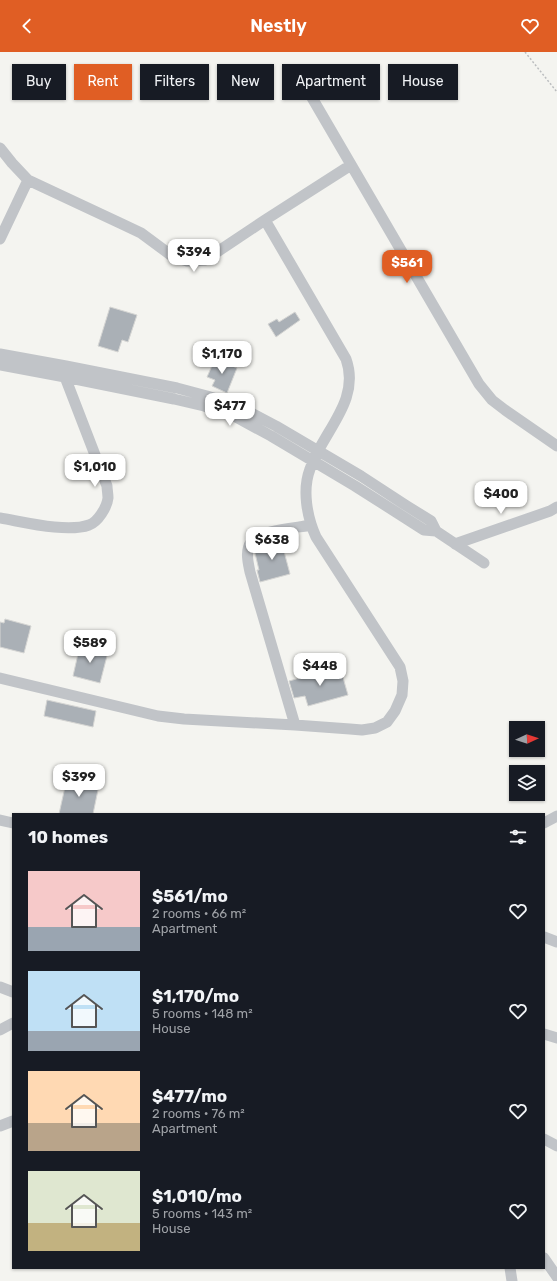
<!DOCTYPE html>
<meta charset="utf-8">
<style>
body{margin:0;font-family:Rubik,sans-serif;background:#20242c;color:#f1f3f6;height:100vh;display:flex;flex-direction:column;font-size:15px;white-space:nowrap}
*{box-sizing:border-box;margin:0}
p{font-size:13px;color:#9ea1a6}
.icon{flex:none;width:22px;height:22px;fill:none;stroke:currentColor;stroke-width:2;stroke-linecap:round;stroke-linejoin:round}
.map{position:relative;flex:1;overflow:hidden}
.sheet{position:absolute;left:12px;top:761px;width:533px;height:456px;display:flex;flex-direction:column;background:#171b24;border-radius:0px;box-shadow:0 1px 3px #0004}
.sheet>*{flex:none}
.guide{position:absolute;left:12px;top:12px;width:533px;height:36px;display:flex;gap:8px}
.needle{width:26px;rotate:87deg}
.buttons{position:absolute;left:509px;top:669px;display:grid;gap:8px}
.buttons a{display:grid;place-items:center;width:36px;height:36px;border-radius:0px;background:#171b24;box-shadow:0 1px 3px #0004;font-size:20px}
.price{position:absolute;translate:-50% -34px;padding:0 9px;border-radius:8px;background:#fff;color:#222;font-size:13px;line-height:26px;filter:drop-shadow(0 1px 2px #0008)}
.price::after{content:'';position:absolute;left:50%;top:24px;width:12px;height:9px;margin-left:-6px;background:inherit;clip-path:polygon(0 0,100% 0,50% 100%)}
.price.active{background:#e05e24;color:#fff}
ul{padding:0;list-style:none}
li{display:flex;align-items:center;gap:12px;height:100px;padding:0 16px}
li span{display:grid;place-items:center;flex:none;width:112px;height:80px;border-radius:0px;color:#555}
li>.icon{margin-inline-start:auto}
span .icon{width:48px;height:48px;fill:#fffc;stroke-width:1}
li b{font-size:17px}
h2{display:flex;justify-content:space-between;align-items:center;height:48px;padding:0 16px;font-size:17px}
.pill{padding:0 14px;border-radius:0px;background:#171b24;box-shadow:0 1px 3px #0004;font-size:14px;line-height:36px}
.pill.active{background:#e05e24;color:#fff}
header{display:flex;justify-content:space-between;align-items:center;height:52px;padding:0 16px;background:#e05e24;color:#fff;font-size:18px;font-weight:600}
.map>svg:first-child{display:block}
.building{fill:#aab0b6;stroke:#d5d5d3}
.lines{fill:none;stroke-linecap:round;stroke-linejoin:round}
.path{stroke:#bbbdbf;stroke-width:1.5;stroke-dasharray:2 2;stroke-linecap:butt}
.minor{stroke:#c1c4c8;stroke-width:11}
</style>
<header><svg class="icon" aria-label="back" viewBox="0 0 24 24"><path d="M15 5l-7 7 7 7"/></svg>Nestly<svg class="icon" aria-label="heart" viewBox="0 0 24 24"><path d="M12 20l-8-8c-3-5 5-10 8-4 3-6 11-1 8 4z"/></svg></header>
<div class="map">
<svg width="557" height="1229" viewBox="0 0 557 1229">
<rect width="100%" height="100%" fill="#f4f4f0"/>
<path class="building" d="M110 255 137 263 128 290 122 288 118 300 98 294Z
M295 260 300 268 276 285 268 272 277 267 279 270Z
M215 307 237 316 227 341 212 334 215 328 207 325Z
M281 488 290 522 260 530 257 518H259L255 501 256 496Z
M5 567 31 574 24 601 0 595V570L4 571Z
M80 593 108 600 100 631 73 624Z
M340 615 348 643 308 654 305 644 294 646 289 629Z
M47 648 96 659 93 675 44 664Z
M67 726 99 733 93 762H59Z"/>
<g class="lines">
<path class="path" d="M525 0 557 40"/>
<path class="minor" d="M304 32 479 332 492 348 505 358 557 394
M0 96 12 111 28 128 122 172 141 181 172 204 187 209 205 208 265 168 351 113
M0 187 28 128
M0 302 66 314 177 336 207 344 238 354 276 374 361 424 407 454 431 469 436 479 484 511
M0 313 65 325 174 347 204 354 234 364 271 384 355 434 424 478 436 479
M0 466C24 470 67 481 89 473 98 470 107 455 108 446 108 442 107 437 107 434L65 325 66 319
M455 492 550 459 557 455
M0 626 158 664 184 667 295 673 350 677 362 678 375 676 387 670 395 659 402 643 403 629 400 615 316 485C307 465 302 438 310 417 323 379 361 349 346 307L265 168
M295 673 250 520C248 510 245 499 251 490 259 478 297 476 311 473
M0 768 13 771
M544 771 557 764
M544 885 557 890
M0 935 13 940
M0 978 13 971
M544 982 557 986
M0 1074 13 1069
M544 1087 557 1094
M544 1206 557 1225
M510 1216 512 1229"/>
</g>
</svg>
<div class="buttons">
<a><svg class="needle" viewBox="-14 -14 28 28"><path d="M0-13l5 13h-10z" fill="#e53935"/><path d="M0 13l5-13h-10z" fill="#9ea1a6"/></svg></a>
<a><svg class="icon" aria-label="layers" viewBox="0 0 24 24"><path d="M12 4l9 5-9 5-9-5zM3 14l9 5 9-5"/></svg></a>
</div>
<b class="price" style="left:194px;top:221px">$394</b>
<b class="price active" style="left:407px;top:232px">$561</b>
<b class="price" style="left:222px;top:323px">$1,170</b>
<b class="price" style="left:230px;top:375px">$477</b>
<b class="price" style="left:95px;top:436px">$1,010</b>
<b class="price" style="left:501px;top:463px">$400</b>
<b class="price" style="left:272px;top:509px">$638</b>
<b class="price" style="left:90px;top:612px">$589</b>
<b class="price" style="left:320px;top:635px">$448</b>
<b class="price" style="left:79px;top:746px">$399</b>
<div class="guide">
<a class="pill">Buy</a>
<a class="pill active">Rent</a>
<a class="pill">Filters</a>
<a class="pill">New</a>
<a class="pill">Apartment</a>
<a class="pill">House</a>
</div>
<section class="sheet">
<h2>10 homes<svg class="icon" aria-label="filters" viewBox="0 0 24 24"><path d="M4 7h16M4 17h16"/><circle cx="9" cy="7" r="2"/><circle cx="15" cy="17" r="2"/></svg></h2>
<ul>
<li><span style="background:linear-gradient(#f6c9c9 70%,#9aa5b1 0)"><svg class="icon" aria-label="home" viewBox="0 0 24 24"><path d="M3 11l9-7 9 7M6 9v11h12V9"/></svg></span><div><b>$561/mo</b><p>2 rooms · 66 m²</p><p>Apartment</p></div><svg class="icon" aria-label="heart" viewBox="0 0 24 24"><path d="M12 20l-8-8c-3-5 5-10 8-4 3-6 11-1 8 4z"/></svg></li>
<li><span style="background:linear-gradient(#bfe0f5 75%,#9aa5b1 0)"><svg class="icon" aria-label="home" viewBox="0 0 24 24"><path d="M3 11l9-7 9 7M6 9v11h12V9"/></svg></span><div><b>$1,170/mo</b><p>5 rooms · 148 m²</p><p>House</p></div><svg class="icon" aria-label="heart" viewBox="0 0 24 24"><path d="M12 20l-8-8c-3-5 5-10 8-4 3-6 11-1 8 4z"/></svg></li>
<li><span style="background:linear-gradient(#ffd9b3 65%,#b9a48a 0)"><svg class="icon" aria-label="home" viewBox="0 0 24 24"><path d="M3 11l9-7 9 7M6 9v11h12V9"/></svg></span><div><b>$477/mo</b><p>2 rooms · 76 m²</p><p>Apartment</p></div><svg class="icon" aria-label="heart" viewBox="0 0 24 24"><path d="M12 20l-8-8c-3-5 5-10 8-4 3-6 11-1 8 4z"/></svg></li>
<li><span style="background:linear-gradient(#dfe7d0 65%,#c2b280 0)"><svg class="icon" aria-label="home" viewBox="0 0 24 24"><path d="M3 11l9-7 9 7M6 9v11h12V9"/></svg></span><div><b>$1,010/mo</b><p>5 rooms · 143 m²</p><p>House</p></div><svg class="icon" aria-label="heart" viewBox="0 0 24 24"><path d="M12 20l-8-8c-3-5 5-10 8-4 3-6 11-1 8 4z"/></svg></li>
</ul>
</section>
</div>
